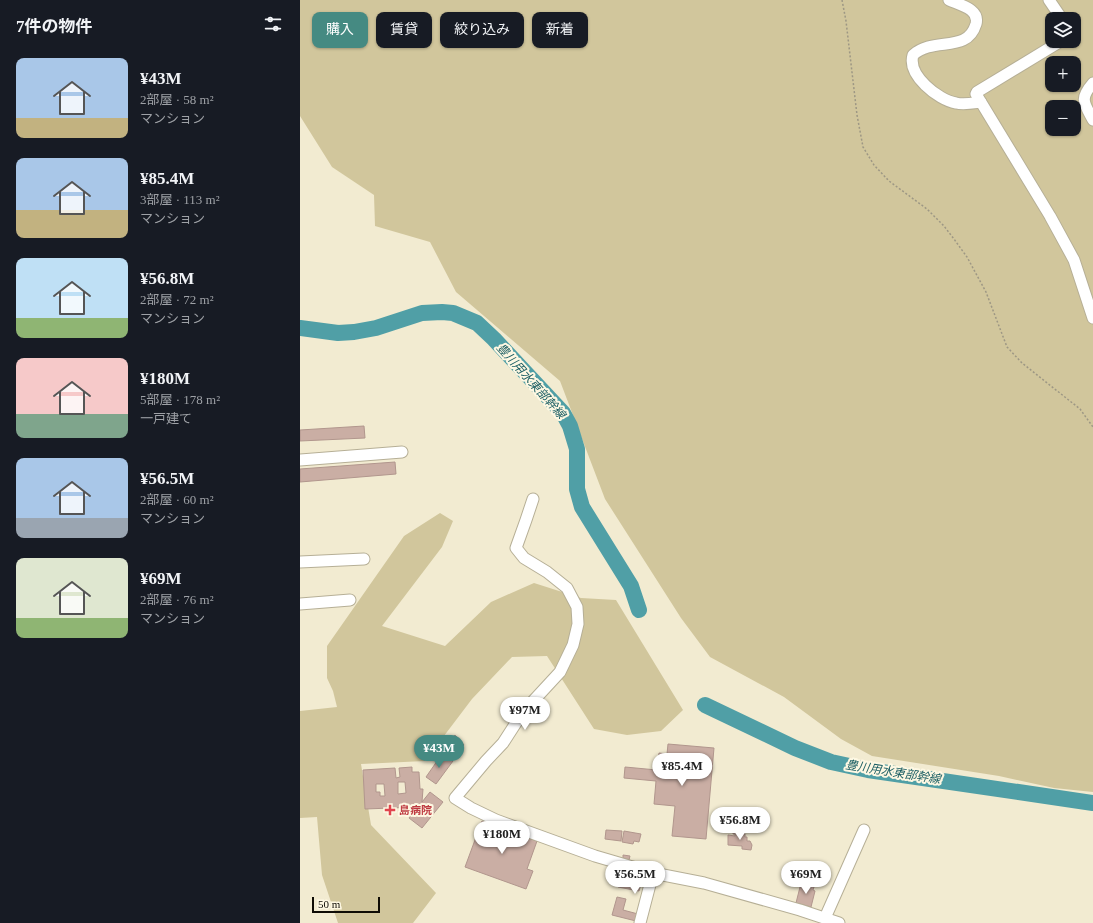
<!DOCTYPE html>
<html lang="ja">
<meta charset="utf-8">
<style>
body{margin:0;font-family:"Times New Roman","Noto Sans JP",serif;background:#242831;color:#f1f3f6;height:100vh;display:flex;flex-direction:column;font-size:15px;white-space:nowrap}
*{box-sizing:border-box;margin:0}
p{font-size:13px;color:#9ea1a6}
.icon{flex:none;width:22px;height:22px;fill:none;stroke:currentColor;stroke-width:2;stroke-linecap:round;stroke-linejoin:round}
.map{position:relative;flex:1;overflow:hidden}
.drawer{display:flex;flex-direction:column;background:#171b24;width:300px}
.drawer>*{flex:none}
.top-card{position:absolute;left:12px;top:12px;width:380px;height:36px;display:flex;gap:8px}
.fabs{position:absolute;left:745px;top:12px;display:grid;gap:8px}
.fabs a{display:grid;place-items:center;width:36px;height:36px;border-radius:8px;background:#171b24;box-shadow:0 1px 3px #0004;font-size:20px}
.scale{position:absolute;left:12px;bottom:10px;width:68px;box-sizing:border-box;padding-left:4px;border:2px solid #0f0c05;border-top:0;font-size:11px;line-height:14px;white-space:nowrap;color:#0f0c05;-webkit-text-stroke:3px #fef8e3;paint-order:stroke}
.price{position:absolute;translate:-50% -34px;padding:0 9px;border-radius:14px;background:#fff;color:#222;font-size:13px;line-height:26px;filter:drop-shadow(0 1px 2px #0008)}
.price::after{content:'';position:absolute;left:50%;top:24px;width:12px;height:9px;margin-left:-6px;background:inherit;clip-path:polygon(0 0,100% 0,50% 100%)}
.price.active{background:#458a82;color:#fff}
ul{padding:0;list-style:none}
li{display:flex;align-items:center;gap:12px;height:100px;padding:0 16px}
li span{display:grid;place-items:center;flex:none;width:112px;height:80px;border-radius:8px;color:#555}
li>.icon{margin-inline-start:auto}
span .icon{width:48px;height:48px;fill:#fffc;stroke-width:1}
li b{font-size:17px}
h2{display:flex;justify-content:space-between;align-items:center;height:48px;padding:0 16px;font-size:17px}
.tag{padding:0 14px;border-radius:8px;background:#171b24;box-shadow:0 1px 3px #0004;font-size:14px;line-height:36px}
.tag.active{background:#458a82;color:#fff}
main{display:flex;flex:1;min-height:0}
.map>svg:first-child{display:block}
.green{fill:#d1c69c;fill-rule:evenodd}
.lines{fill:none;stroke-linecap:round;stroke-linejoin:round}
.river{stroke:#509fa6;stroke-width:16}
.building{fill:#caaea4;stroke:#b1968d;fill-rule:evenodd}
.minor-casing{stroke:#b6af96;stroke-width:13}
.path{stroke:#9d9784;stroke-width:1.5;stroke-dasharray:2 2;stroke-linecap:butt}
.minor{stroke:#fff;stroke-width:11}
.health-dot{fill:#e0444e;stroke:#fef8e3;stroke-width:1.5}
.labels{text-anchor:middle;stroke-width:4;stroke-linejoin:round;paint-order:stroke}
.health-label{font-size:11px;font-weight:bold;fill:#be3a42;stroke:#fef8e3;text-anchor:start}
.water-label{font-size:12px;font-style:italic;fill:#1e6065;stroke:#fef8e3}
</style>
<main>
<section class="drawer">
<h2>7件の物件<svg class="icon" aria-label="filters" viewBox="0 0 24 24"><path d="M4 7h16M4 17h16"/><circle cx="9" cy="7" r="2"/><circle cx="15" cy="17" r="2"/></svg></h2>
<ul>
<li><span style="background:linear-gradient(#a9c7e8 75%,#c2b280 0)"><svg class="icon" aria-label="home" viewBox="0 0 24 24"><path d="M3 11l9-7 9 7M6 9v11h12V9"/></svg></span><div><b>¥43M</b><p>2部屋 · 58 m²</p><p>マンション</p></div></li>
<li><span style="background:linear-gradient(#a9c7e8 65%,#c2b280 0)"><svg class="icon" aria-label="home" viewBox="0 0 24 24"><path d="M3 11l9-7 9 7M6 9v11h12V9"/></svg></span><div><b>¥85.4M</b><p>3部屋 · 113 m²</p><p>マンション</p></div></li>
<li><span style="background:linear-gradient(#bfe0f5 75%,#8fb573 0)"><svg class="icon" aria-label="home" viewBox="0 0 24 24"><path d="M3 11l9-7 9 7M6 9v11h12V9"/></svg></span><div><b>¥56.8M</b><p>2部屋 · 72 m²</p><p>マンション</p></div></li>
<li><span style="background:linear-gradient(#f6c9c9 70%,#7fa58c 0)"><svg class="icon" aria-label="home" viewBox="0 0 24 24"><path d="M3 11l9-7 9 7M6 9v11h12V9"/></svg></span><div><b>¥180M</b><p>5部屋 · 178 m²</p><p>一戸建て</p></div></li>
<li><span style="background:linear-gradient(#a9c7e8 75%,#9aa5b1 0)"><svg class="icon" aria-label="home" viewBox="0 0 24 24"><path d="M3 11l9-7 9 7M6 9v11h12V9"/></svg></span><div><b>¥56.5M</b><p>2部屋 · 60 m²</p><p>マンション</p></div></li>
<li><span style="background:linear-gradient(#dfe7d0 75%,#8fb573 0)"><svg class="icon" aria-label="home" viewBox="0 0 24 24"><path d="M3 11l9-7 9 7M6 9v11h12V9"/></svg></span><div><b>¥69M</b><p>2部屋 · 76 m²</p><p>マンション</p></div></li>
</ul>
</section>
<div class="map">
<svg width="793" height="923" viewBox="0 0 793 923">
<rect width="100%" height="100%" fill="#f2ebd1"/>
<path class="green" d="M0 0H793V792L754 788 699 776 572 756 541 739 484 697 410 657 381 618 305 499 260 381 156 292 130 242 75 226 74 195 32 167 0 116ZM752 19H774V41H752ZM752 63H774V85H752ZM752 107H774V129H752Z
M140 513 153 521 142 547 82 626 145 646 191 602 234 583 281 598 316 600 383 710 361 731 327 735 294 729 247 656 212 657 172 699 125 761 61 764 71 825 136 893 113 923H38L22 875 17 817 0 818V711L37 707 33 691 27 678V646L104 536Z"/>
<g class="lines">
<path class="river" d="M0 328 38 333 54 332 76 328 122 313 142 312 153 313 177 323 194 339 263 413 270 426 277 449V489L282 507 331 586 339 610
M405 705 495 748 531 762 568 770 793 803"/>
</g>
<path class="building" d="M64 426 65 438 0 441V430Z
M95 462 96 474 0 482V469Z
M155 735 164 745 151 758 141 748Z
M368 744 414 748 406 839 372 836 375 806 354 804 356 781 324 778 325 767 357 770 359 753 367 754Z
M142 754 153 761 136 784 126 777Z
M112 767V772H119L120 789H123L122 802 130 792 143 802 122 828 109 818 118 807 65 809 63 770 95 768 96 778 100 777 99 768ZM98 782H105L106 793 98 794ZM76 784H84L85 796H80V792H76Z
M182 821 237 841 227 869 233 871 226 889 165 867Z
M306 830 322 831 321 841 305 839Z
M324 831 341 834 339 842 334 841 333 844 322 842Z
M433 831 440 832V833L445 834V837H447V841H450L452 845 451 850 442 849V846L428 845V835L435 836V834H433Z
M323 855 330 856 329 860 323 859Z
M321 870 324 871V873L342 879 339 891 318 887Z
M501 883 514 887 513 890 515 891 511 907 496 903Z
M317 897 326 899 323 910 338 914 336 921 312 915Z"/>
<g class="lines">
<g class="minor-casing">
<path id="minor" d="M649 0C660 5 680 9 676 24 667 54 634 36 613 55 607 75 638 100 656 103 664 105 673 103 681 102
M749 0 762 19
M761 41 677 92 676 94 750 216 774 260 793 318
M793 83C779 99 784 103 793 120
M0 460 102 452
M233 499 226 520 216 548 224 558 247 572 267 588 277 607 278 624 273 645 260 672 223 712 203 743 186 761 155 798 171 808 196 820 295 856 353 873 404 883 500 910 539 923
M0 562 64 559
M0 604 50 600
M525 918 564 830
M340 923 353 873"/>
</g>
<path class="path" d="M542 0 546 21 557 115 563 147 574 165 589 181 627 209 644 226 654 239 667 257 686 292 707 347 722 363 780 409 793 427"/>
<use href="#minor" class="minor"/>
</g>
<path class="health-dot" d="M88 804h4v4h4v4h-4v4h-4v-4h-4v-4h4z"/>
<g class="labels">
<g class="health-label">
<text x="99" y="814">島病院</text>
</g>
<g class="water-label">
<text transform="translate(231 381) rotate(48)" y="4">豊川用水東部幹線</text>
<text transform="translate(593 772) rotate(9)" y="4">豊川用水東部幹線</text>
</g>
</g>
</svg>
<div class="fabs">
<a><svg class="icon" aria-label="layers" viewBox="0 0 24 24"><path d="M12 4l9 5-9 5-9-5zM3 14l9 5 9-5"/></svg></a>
<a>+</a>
<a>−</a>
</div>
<div class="scale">50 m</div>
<b class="price" style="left:225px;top:731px">¥97M</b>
<b class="price active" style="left:139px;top:769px">¥43M</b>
<b class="price" style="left:382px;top:787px">¥85.4M</b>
<b class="price" style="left:440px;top:841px">¥56.8M</b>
<b class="price" style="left:202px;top:855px">¥180M</b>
<b class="price" style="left:335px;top:895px">¥56.5M</b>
<b class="price" style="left:506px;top:895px">¥69M</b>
<div class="top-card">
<a class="tag active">購入</a>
<a class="tag">賃貸</a>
<a class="tag">絞り込み</a>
<a class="tag">新着</a>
</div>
</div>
</main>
